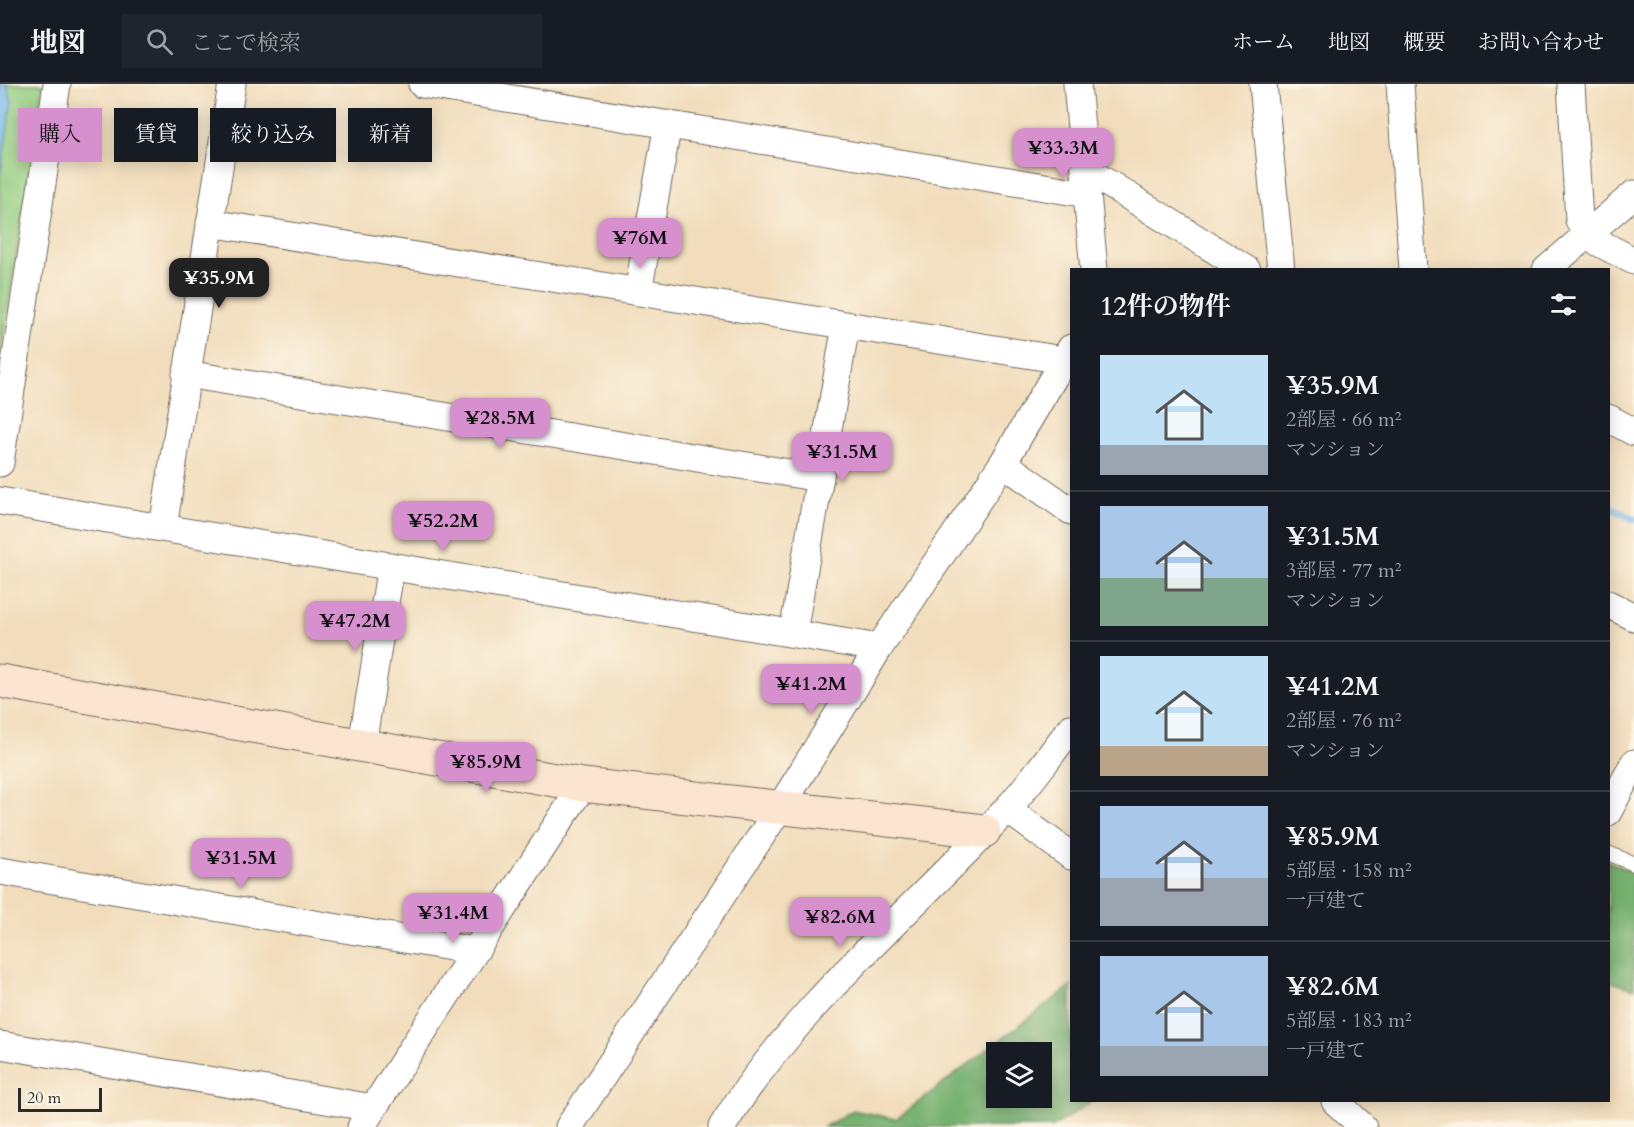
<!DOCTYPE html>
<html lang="ja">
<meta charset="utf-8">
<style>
body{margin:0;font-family:Cardo,"Noto Serif JP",serif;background:#20242c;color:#f1f3f6;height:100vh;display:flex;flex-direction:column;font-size:22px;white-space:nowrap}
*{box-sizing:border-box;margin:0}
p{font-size:20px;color:#9ea1a6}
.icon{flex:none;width:33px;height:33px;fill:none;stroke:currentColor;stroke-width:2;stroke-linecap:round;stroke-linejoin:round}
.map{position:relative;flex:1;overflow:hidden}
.panel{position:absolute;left:1070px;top:184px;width:540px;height:834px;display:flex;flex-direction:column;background:#171b24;border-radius:0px;box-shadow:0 3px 15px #0003}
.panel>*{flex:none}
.top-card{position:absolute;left:18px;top:24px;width:570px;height:54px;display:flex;gap:12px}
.tools{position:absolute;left:986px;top:958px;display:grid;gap:12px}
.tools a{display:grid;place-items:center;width:66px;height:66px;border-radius:0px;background:#171b24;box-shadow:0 3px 15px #0003;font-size:30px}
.scale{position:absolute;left:18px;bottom:15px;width:84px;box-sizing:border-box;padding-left:6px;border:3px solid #2b2b2b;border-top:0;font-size:16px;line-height:21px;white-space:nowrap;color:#2b2b2b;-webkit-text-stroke:4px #fcf5e5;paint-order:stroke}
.price{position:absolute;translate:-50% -51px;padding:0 14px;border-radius:12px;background:#d690ce;color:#111;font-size:20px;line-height:39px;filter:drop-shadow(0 2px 3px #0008)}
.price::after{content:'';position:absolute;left:50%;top:36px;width:18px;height:14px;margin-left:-9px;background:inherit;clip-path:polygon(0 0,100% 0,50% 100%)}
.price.selected{background:#222;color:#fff}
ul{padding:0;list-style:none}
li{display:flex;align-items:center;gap:18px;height:150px;padding:0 30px}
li+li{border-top:2px solid #363941}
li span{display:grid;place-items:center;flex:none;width:168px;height:120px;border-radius:0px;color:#555}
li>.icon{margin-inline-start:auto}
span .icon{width:72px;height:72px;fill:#fffc;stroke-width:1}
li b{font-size:26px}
h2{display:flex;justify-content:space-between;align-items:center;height:72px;padding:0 30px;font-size:26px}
.tag{padding:0 21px;border-radius:0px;background:#171b24;box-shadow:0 3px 15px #0003;font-size:21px;line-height:54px}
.tag.selected{background:#d690ce;color:#111}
header{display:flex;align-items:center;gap:36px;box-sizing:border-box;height:84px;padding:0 30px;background:#171b24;border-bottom:2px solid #363941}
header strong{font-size:28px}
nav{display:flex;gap:33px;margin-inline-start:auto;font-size:21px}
.search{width:420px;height:54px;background:#20242c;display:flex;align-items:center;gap:15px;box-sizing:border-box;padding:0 21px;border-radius:0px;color:#9ea1a6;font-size:22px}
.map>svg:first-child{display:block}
.green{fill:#93ce82;stroke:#5f7c56;stroke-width:1.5}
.forest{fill:#76b170;stroke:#506e4e;stroke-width:1.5;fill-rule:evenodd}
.water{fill:#78b8ed;stroke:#52728c;stroke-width:1.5}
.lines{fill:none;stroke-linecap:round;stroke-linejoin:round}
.stream{stroke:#78b8ed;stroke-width:8}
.lane-casing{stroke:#70695e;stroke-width:16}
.street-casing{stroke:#70695e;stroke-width:29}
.secondary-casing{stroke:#70695e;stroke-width:35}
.lane{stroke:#fff;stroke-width:14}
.street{stroke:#fff;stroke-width:27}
.secondary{stroke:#fce5d0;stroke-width:33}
</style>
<header>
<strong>地図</strong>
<div class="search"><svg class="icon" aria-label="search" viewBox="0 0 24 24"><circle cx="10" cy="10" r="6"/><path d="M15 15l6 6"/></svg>ここで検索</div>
<nav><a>ホーム</a><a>地図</a><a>概要</a><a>お問い合わせ</a></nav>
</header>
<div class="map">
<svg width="1634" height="1043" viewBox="0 0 1634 1043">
<rect width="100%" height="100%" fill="#fcf5e5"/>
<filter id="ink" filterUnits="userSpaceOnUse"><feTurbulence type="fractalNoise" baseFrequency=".0167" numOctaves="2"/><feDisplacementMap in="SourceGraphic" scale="12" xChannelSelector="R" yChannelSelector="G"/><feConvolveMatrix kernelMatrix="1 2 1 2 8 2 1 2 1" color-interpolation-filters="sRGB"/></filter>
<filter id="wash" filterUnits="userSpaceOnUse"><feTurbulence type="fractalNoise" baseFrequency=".008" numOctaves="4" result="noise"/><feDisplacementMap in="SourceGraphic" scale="24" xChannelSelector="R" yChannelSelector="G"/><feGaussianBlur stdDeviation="1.35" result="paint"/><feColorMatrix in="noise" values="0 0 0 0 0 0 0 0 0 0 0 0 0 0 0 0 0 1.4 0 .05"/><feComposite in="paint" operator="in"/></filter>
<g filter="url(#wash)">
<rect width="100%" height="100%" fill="#f1ddbc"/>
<path class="green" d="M0 0H43L0 274Z"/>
<path class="forest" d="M1608 777 1634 789V905L1608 897Z
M1071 902V1017H1092L1053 1043H824L853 1026 896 1035ZM996 969H1041V1014H996Z"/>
<path class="water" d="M0 0H7L12 17 0 93Z"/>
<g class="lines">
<path class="stream" d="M1608 422 1634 435"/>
</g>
</g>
<g filter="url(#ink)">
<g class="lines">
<g class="lane-casing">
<path id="lane" d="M1608 769 1634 780"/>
</g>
<g class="street-casing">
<path id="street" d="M422 0 1087 110
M1077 0 1094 186
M1263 0 1281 186
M1400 0 1413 186
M1571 0 1579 136 1586 152 1634 177
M1085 85 1247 186
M210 139 1063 276
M1546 186 1634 110
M638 208 668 40
M186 290 820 394
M1608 334 1634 348
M0 379 57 0
M1003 379 1071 427
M0 417 879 564
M163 444 232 0
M1608 520 1634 533
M793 549 846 241
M362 661 391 482
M1007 725 1071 772
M1608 728 1634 679
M0 787 475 867
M0 961 373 1024
M1335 1017 1363 1043
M361 1043 583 701
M569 1043 781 722 879 564 1003 379 1071 264
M722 1043C794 924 912 827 1006 726 1030 700 1050 671 1071 644"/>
</g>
<g class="secondary-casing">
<path id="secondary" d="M0 597 583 701 984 747"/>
</g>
<use href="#lane" class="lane"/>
<use href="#street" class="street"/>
<use href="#secondary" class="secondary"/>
</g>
</g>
</svg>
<div class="tools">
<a><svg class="icon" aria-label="layers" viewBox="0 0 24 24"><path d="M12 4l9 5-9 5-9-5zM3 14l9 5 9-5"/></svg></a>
</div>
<div class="scale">20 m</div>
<b class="price" style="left:1063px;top:95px">¥33.3M</b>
<b class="price" style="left:640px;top:185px">¥76M</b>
<b class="price selected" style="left:219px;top:225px">¥35.9M</b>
<b class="price" style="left:500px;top:365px">¥28.5M</b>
<b class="price" style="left:842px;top:399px">¥31.5M</b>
<b class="price" style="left:443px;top:468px">¥52.2M</b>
<b class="price" style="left:355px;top:568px">¥47.2M</b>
<b class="price" style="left:811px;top:631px">¥41.2M</b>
<b class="price" style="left:486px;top:709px">¥85.9M</b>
<b class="price" style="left:241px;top:805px">¥31.5M</b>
<b class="price" style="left:453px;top:860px">¥31.4M</b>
<b class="price" style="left:840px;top:864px">¥82.6M</b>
<div class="top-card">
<a class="tag selected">購入</a>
<a class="tag">賃貸</a>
<a class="tag">絞り込み</a>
<a class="tag">新着</a>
</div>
<section class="panel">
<h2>12件の物件<svg class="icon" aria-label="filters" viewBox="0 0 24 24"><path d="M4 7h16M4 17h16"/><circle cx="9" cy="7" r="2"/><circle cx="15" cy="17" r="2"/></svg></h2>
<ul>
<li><span style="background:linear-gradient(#bfe0f5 75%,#9aa5b1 0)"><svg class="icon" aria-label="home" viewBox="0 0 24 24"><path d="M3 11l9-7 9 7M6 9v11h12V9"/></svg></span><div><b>¥35.9M</b><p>2部屋 · 66 m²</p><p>マンション</p></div></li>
<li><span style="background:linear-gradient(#a9c7e8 60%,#7fa58c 0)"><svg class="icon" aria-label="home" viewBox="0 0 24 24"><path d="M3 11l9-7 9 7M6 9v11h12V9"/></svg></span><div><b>¥31.5M</b><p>3部屋 · 77 m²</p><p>マンション</p></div></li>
<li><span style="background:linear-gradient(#bfe0f5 75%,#b9a48a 0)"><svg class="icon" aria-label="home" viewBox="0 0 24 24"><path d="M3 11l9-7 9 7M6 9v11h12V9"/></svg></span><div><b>¥41.2M</b><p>2部屋 · 76 m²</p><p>マンション</p></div></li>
<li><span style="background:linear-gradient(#a9c7e8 60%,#9aa5b1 0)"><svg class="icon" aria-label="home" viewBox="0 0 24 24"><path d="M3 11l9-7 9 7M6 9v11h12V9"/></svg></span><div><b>¥85.9M</b><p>5部屋 · 158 m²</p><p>一戸建て</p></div></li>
<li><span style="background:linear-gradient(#a9c7e8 75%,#9aa5b1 0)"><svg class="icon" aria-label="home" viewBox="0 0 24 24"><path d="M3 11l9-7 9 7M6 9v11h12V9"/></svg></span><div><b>¥82.6M</b><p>5部屋 · 183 m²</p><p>一戸建て</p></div></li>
</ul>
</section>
</div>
